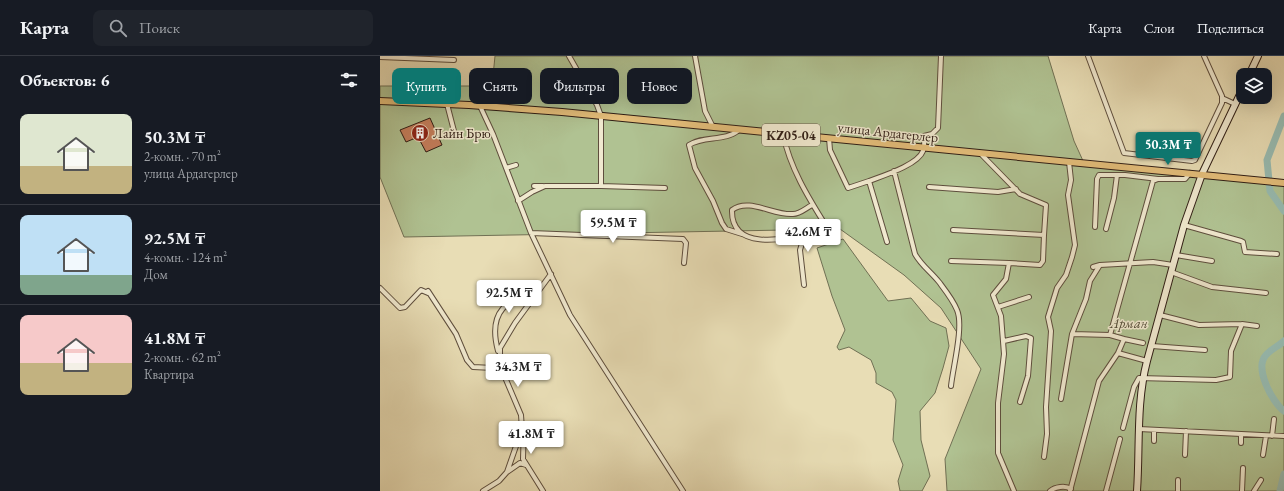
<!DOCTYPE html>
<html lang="ru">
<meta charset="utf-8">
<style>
body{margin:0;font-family:"EB Garamond",serif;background:#20242c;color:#f1f3f6;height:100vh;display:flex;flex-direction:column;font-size:15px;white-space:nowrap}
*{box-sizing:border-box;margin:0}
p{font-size:13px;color:#9ea1a6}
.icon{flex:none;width:22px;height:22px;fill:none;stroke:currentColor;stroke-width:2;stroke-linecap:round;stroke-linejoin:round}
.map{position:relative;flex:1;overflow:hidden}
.panel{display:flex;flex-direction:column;background:#171b24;width:380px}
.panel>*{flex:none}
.guide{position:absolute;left:12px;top:12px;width:380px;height:36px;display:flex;gap:8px}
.tools{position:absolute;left:856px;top:12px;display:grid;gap:8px}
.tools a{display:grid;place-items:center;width:36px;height:36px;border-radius:8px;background:#171b24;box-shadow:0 4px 16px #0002;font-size:20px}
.price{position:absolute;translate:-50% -34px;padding:0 9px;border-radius:4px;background:#fff;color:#222;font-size:13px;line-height:26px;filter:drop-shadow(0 1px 2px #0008)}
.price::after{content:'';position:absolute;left:50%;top:24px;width:12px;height:9px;margin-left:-6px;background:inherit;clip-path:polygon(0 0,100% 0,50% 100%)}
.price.current{background:#0f766e;color:#fff}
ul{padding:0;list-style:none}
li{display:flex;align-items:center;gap:12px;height:100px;padding:0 20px}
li+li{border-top:1px solid #363941}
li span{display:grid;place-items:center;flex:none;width:112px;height:80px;border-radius:8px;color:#555}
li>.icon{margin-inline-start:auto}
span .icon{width:48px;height:48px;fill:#fffc;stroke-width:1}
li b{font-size:17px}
h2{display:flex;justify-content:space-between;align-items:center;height:48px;padding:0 20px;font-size:17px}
.pill{padding:0 14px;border-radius:8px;background:#171b24;box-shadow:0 4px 16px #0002;font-size:14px;line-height:36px}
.pill.current{background:#0f766e;color:#fff}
header{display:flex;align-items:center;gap:24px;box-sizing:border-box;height:56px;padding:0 20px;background:#171b24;border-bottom:1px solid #363941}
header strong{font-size:19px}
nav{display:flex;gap:22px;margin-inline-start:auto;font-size:14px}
.search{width:280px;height:36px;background:#20242c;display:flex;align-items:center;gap:10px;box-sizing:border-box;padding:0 14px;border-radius:8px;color:#9ea1a6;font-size:15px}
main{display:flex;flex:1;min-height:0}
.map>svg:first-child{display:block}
.green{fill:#b0c292;stroke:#707054}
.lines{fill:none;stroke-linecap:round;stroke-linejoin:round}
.river{stroke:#97bbb1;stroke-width:7}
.building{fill:#c57f5d;stroke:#301e15}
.street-casing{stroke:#5e4e3d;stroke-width:6}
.secondary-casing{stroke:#301e15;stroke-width:8}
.primary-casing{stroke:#301e15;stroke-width:8}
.street{stroke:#f0e9cf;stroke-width:4}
.secondary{stroke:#f0e9cf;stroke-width:6}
.primary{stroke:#e4be7a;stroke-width:6}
.labels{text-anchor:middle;stroke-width:3;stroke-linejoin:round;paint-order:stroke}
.shield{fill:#f0e9cf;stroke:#6a5b4d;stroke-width:1}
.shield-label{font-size:13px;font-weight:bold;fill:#301e15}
.street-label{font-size:14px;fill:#301e15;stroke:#f0e9cf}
.poi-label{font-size:14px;fill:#301e15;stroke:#f0e9cf;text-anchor:start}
.park-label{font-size:14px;font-style:italic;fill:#564f3a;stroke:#f0e9cf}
</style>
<header>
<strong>Карта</strong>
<div class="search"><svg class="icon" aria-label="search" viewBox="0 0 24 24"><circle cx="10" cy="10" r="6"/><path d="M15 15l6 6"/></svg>Поиск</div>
<nav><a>Карта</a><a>Слои</a><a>Поделиться</a></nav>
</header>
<main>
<section class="panel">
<h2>Объектов: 6<svg class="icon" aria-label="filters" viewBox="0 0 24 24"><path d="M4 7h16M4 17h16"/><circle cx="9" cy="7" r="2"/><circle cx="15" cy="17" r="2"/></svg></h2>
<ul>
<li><span style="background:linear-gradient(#dfe7d0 65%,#c2b280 0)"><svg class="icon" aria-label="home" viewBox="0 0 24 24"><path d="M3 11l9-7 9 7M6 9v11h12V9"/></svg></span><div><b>50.3M ₸</b><p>2-комн. · 70 m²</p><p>улица Ардагерлер</p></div></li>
<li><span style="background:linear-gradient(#bfe0f5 75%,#7fa58c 0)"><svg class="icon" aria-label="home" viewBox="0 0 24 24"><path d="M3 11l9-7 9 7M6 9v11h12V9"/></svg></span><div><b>92.5M ₸</b><p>4-комн. · 124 m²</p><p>Дом</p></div></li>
<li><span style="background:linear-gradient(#f6c9c9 60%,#c2b280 0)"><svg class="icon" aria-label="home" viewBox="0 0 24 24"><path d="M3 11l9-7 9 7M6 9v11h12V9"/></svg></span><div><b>41.8M ₸</b><p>2-комн. · 62 m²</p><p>Квартира</p></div></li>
</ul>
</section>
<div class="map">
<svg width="904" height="435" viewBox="0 0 904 435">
<rect width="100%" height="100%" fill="#e8ddb5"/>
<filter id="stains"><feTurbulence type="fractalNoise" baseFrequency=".005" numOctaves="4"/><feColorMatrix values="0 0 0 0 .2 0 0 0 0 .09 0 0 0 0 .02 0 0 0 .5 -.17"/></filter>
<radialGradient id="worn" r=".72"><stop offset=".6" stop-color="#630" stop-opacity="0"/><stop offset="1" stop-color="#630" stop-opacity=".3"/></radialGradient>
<path class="green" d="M115 0H668L694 85 704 107 904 127V435H567L565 403 601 313 561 252 524 219 460 173 24 181 0 121V30H112Z
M463 183 508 245 531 242 550 265 566 272 569 290 563 312 555 337 540 355 541 384 550 420 542 435H520L518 425 523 409 513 384 516 344 512 336 496 327V317L491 304 469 291 459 294 457 291 465 274 452 240 437 192Z"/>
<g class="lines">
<path class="river" d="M904 60 887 104 890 135 904 155
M904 285C899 290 891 293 886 299 874 312 892 346 904 355
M900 435 904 418"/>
</g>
<path class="building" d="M50 62 62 89 46 96 38 81 26 86 20 74Z"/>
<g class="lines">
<g class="street-casing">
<path id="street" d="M189 0 217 49 221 60V130L285 132
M315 0 325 55 333 71
M708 0 744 97 812 105 815 104 842 47V40L824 0
M0 1 74 4
M842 42 855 48
M67 48 74 75
M100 50 113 78 151 177 190 259 303 435
M359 74C345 86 324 79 309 89L315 112 333 145 342 167 346 173 362 178
M403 78C410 112 428 141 446 170L423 184 420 194 424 229
M449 82 450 94 468 132 489 125
M126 112 136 109
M514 115 535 198C541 209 551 216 559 226 565 234 573 244 577 254 584 270 573 311 571 330
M154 130H163
M549 131 618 136 636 133
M138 145 152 136 165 130H221
M804 169 861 185 863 186 865 196 897 198
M715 171 717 123 719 119H745L778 123
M726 173 734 142 737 119
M573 174 664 179 666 149 640 138 600 97
M427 176C402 185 351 194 352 154 369 141 394 160 413 158 420 158 426 152 432 149
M151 177 303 183 306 187 304 207
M507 186 489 125C502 120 538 109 543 95 545 91 544 85 544 80L552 78 558 72 561 0
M796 199 832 205
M571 205 629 207 626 223 613 239 621 260 624 298 618 347V397L634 435
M629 207 660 209 663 205 664 179
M713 211 720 209
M791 216 832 231 886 237
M0 232 20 252 25 251 41 234 48 237
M48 235 76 278 87 304 93 311 113 312 119 302
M618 251 649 241
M862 268 877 270
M692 278 706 243 710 225 720 209 773 206 793 209
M730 279 744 283 738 297
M744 283 763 287
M624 285 646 280 651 282 648 320 640 346
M772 290 825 294
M118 295C107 254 127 245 161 230
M681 343 692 278 730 279 773 125 778 123H805L810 117
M144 370 143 403 163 435
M743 372 754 331 759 322 836 324 850 321 851 295 862 268 819 269 780 259
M759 373 904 380
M774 374V385
M892 380 894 363
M861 387V378
M805 399 806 375
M883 399 886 380
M664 401 667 378 666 351 671 275 668 261 677 232 686 219 692 201 695 189 688 139 691 124 689 106
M127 416 140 407 146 409
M103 435 119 425 127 416 142 373 141 359 124 319 120 301V292L135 267 171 218
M670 435C675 431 685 429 691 433
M690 435 719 325 738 297 767 305
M726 435 740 383
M798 435V424
M862 435 863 412
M874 435 881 424"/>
</g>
<g class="secondary-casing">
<path id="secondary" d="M869 19 878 0
M757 435C760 392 756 347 767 305L804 169 822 118 863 32"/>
</g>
<g class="primary-casing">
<path id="primary" d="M0 45 89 49 182 56 904 127"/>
</g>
<use href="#street" class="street"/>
<use href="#secondary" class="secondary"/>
<use href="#primary" class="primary"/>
</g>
<defs>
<g id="building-disc" transform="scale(0.9)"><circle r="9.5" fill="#8f2418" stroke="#f0e9cf"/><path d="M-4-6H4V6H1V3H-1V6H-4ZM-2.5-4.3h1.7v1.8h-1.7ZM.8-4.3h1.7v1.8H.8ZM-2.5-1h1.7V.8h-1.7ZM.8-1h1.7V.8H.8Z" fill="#fff"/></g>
</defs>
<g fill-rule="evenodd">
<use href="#building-disc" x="40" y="77"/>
</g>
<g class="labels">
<rect class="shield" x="382" y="68" width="58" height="22" rx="3"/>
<g class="shield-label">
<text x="411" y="84">KZ05-04</text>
</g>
<g class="street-label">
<text transform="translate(508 76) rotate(6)" y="5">улица Ардагерлер</text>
</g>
<g class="poi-label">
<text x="53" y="82">Лайн Брю</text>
</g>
<g class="park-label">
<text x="749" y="272">Арман</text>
</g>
</g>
<rect width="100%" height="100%" filter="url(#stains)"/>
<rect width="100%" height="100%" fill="url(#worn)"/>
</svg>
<div class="tools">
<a><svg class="icon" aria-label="layers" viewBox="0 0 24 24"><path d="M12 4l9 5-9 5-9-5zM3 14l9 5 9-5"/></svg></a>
</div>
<b class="price current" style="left:788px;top:110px">50.3M ₸</b>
<b class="price" style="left:233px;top:188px">59.5M ₸</b>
<b class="price" style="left:428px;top:197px">42.6M ₸</b>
<b class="price" style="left:129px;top:258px">92.5M ₸</b>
<b class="price" style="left:138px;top:332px">34.3M ₸</b>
<b class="price" style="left:151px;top:399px">41.8M ₸</b>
<div class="guide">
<a class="pill current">Купить</a>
<a class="pill">Снять</a>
<a class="pill">Фильтры</a>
<a class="pill">Новое</a>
</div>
</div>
</main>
